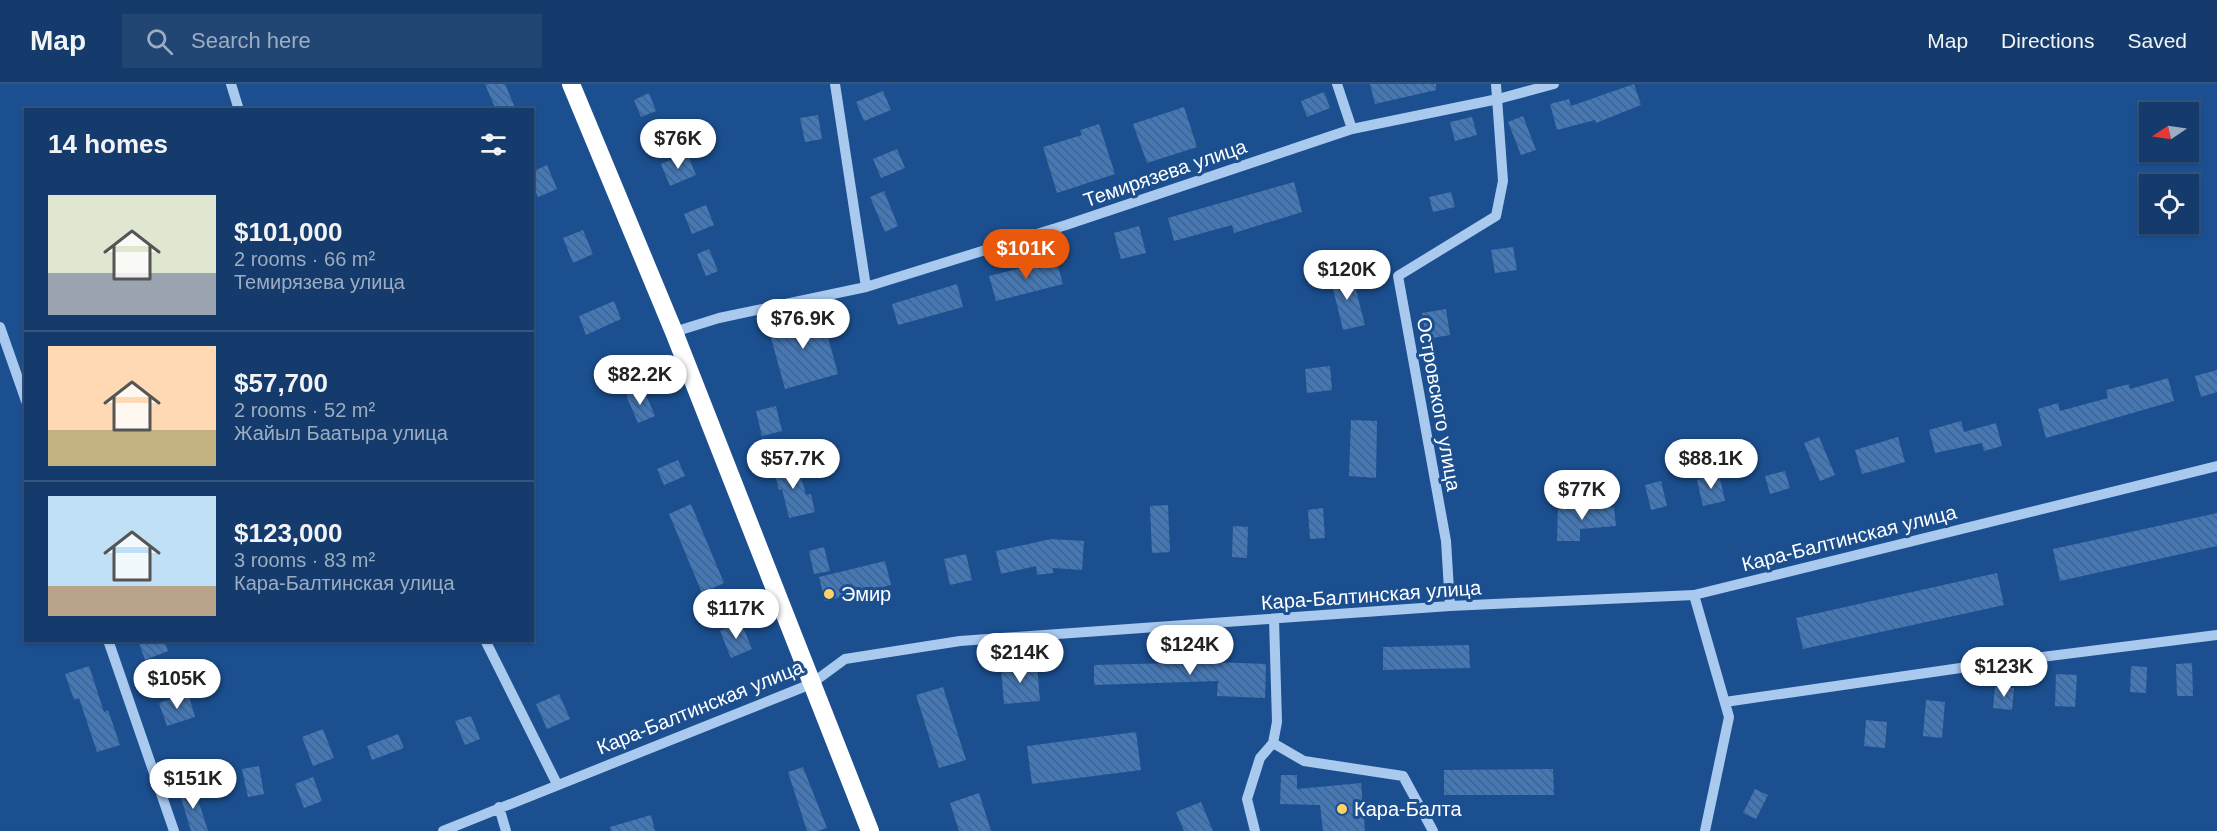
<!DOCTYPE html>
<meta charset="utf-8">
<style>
body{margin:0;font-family:Arial,sans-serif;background:#214673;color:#f1f3f6;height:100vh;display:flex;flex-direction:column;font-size:22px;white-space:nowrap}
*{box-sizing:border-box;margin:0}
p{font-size:20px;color:#9dadc1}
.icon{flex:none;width:33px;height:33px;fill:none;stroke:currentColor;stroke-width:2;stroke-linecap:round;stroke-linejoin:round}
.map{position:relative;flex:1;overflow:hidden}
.sheet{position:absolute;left:24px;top:24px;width:510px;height:534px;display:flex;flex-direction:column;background:#143b6b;border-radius:0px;box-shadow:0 2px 4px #0004,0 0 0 2px #33557e}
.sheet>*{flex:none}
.needle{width:39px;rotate:257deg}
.buttons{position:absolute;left:2139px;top:18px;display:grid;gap:12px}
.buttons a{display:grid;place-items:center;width:60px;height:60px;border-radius:0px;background:#143b6b;box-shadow:0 2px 4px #0004,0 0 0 2px #33557e;font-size:30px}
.price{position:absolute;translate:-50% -51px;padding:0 14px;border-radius:21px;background:#fff;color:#222;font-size:20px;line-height:39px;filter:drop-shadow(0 2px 3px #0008)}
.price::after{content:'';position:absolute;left:50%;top:36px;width:18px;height:14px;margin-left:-9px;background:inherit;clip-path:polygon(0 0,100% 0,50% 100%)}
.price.selected{background:#ea580c;color:#fff}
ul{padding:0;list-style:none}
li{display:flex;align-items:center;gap:18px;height:150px;padding:0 24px}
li+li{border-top:2px solid #33557e}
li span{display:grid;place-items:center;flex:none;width:168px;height:120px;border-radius:0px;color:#555}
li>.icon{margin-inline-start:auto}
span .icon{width:72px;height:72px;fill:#fffc;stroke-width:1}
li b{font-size:26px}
h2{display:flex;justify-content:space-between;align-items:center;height:72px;padding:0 24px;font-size:26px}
header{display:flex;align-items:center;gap:36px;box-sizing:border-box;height:84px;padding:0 30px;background:#143b6b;border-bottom:2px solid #33557e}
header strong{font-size:28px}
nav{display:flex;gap:33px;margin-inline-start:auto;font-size:21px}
.search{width:420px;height:54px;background:#214673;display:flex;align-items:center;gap:15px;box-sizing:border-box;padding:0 21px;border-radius:0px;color:#9dadc1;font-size:22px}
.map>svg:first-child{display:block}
.building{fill:url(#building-back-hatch)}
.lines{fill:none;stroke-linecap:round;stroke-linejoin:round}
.minor{stroke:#a9c9ee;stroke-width:10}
.highway{stroke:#fff;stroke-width:18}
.poi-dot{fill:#ffd166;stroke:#1b4f8f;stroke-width:2}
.labels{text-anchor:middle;stroke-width:6;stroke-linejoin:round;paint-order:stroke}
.street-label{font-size:20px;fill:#fff;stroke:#1b4f8f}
.poi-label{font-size:20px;fill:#fff;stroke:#1b4f8f;text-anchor:start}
</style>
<header>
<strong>Map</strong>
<div class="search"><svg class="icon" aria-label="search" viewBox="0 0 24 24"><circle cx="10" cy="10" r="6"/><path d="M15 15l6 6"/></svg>Search here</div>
<nav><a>Map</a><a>Directions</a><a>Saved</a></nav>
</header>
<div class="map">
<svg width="2217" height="747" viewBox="0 0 2217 747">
<defs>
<pattern id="building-back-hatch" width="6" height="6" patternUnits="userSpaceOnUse" patternTransform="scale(1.5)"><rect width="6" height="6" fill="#4478b7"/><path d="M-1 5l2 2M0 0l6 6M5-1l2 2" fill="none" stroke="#486282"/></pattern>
</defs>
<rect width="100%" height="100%" fill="#1b4f8f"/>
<path class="building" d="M485 0H505L516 26H496Z
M1370 0H1436V6L1375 20Z
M1634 0 1641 21 1596 39 1595 36 1557 46 1550 20 1569 15 1571 22Z
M883 7 891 26 864 37 856 18Z
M1324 8 1330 24 1307 33 1301 17Z
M649 9 656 27 641 33 634 16Z
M1184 23 1197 63 1147 79 1133 40Z
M818 31 822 55 805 58 800 34Z
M1523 32 1536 66 1521 71 1508 38Z
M1472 33 1477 51 1455 57 1450 38Z
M692 38 700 58 674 68 666 49Z
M1099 40 1115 90 1057 109 1043 63 1082 51 1080 46Z
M897 65 905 84 881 94 873 75Z
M687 69 696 91 670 102 661 80Z
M547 81 557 105 538 113 532 99V88Z
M1294 98 1302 128 1234 149 1232 141 1174 157 1168 134Z
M884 107 898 142 885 148 870 113Z
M1451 108 1455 123 1433 128 1429 113Z
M706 121 714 141 692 150 684 130Z
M1139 142 1146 169 1121 175 1114 149Z
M583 146 593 170 573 179 563 154Z
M1513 163 1517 186 1495 189 1491 166Z
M709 165 718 187 706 192 697 170Z
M1056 175 1063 200 996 217 989 192Z
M1351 187 1365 241 1343 246 1330 192Z
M957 200 963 223 898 241 892 220Z
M614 217 621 235 586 251 579 232Z
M1446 225 1450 251 1426 255 1422 229Z
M821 228 838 290 785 305 768 243Z
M1330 282 1332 306 1307 309 1305 285Z
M2217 286V308L2201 313 2195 292Z
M2168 294 2174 317 2046 354 2038 325 2058 319 2060 327 2108 314 2106 306 2129 300 2130 305Z
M643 304 655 332 638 339 626 311Z
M776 322 782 347 762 352 756 327Z
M1351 336 1377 337 1376 394 1349 392Z
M1961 337 1964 348 1996 339 2002 362 1984 367 1982 359 1935 369 1929 346Z
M1819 353 1835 391 1820 397 1804 359Z
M1898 353 1905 378 1862 390 1855 366Z
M678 376 685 392 664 401 657 385Z
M796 376 806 411 811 410 815 428 789 434 782 405 779 406 773 383Z
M1785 387 1790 404 1770 410 1765 392Z
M1719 390 1725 417 1703 422 1697 396Z
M1661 397 1667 422 1651 426 1645 401Z
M691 420 724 499 702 509 669 430Z
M1168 421 1170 468 1152 469 1150 422Z
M1558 422H1580V426L1614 423 1616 442 1580 445V457H1557Z
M1323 424 1325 454 1310 455 1308 426Z
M2217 429V462L2060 497 2053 465Z
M1233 442 1248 443 1247 474 1232 473Z
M1051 455 1084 457 1082 486 1053 484V489L1037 491 1036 482 1001 490 996 467Z
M824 463 830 487 814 490 809 467Z
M966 470 972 496 950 501 944 475Z
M885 477 891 501 825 517 819 493Z
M1997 489 2004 521 1803 565 1796 534Z
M741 538 752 565 731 574 720 547Z
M138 556H164L168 567 145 576Z
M1469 561 1470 584 1383 586V563Z
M1214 578 1266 580 1265 614 1217 612 1218 597 1094 601V581Z
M2192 579 2193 612H2177L2176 580Z
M1037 581 1040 617 1004 620 1001 584Z
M89 582 104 628 108 626 120 661 97 668 79 614 74 616 65 590Z
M2131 582 2147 583 2146 609 2130 608Z
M2056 590 2077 591 2075 623 2055 622Z
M943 603 966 676 939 684 916 611Z
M1995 603 2014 604 2012 626 1993 624Z
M188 609 195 633 167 642 159 619Z
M559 610 570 635 547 645 536 620Z
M1926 616 1945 618 1942 654 1923 652Z
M471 632 480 655 465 661 455 637Z
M1866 636 1887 638 1885 664 1864 662Z
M323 645 334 674 313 682 302 653Z
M1136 648 1141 686 1032 700 1027 662Z
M398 650 404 664 372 676 367 662Z
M259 682 264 710 248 713 242 685Z
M803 683 827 744 817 747H807L788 688Z
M1553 685 1554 711H1444V686Z
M1281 691H1297V705L1361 699 1365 747H1323L1320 721 1280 720Z
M313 693 322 717 304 724 295 700Z
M194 703 208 747H191L179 707Z
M1755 705 1768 711 1756 735 1743 729Z
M979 709 991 747H959L950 719Z
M1201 718 1213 747H1184L1176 728Z
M651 731 655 747H611L610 743Z"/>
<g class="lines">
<path class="minor" d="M231 0 239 26
M835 0 866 203
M1337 0 1352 45
M0 243 26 317
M674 248 719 234 866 203 1066 141 1352 45 1498 15 1554 0
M1694 511 1729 633 1705 747
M1450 522 1446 457 1398 192 1496 132 1503 97 1496 0
M108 556 174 747
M485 556 557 700
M1725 618 2002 578 2217 551
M1273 659 1304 677 1403 692 1433 747
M499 723 506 747
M443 747 811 600 845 575 960 557 1450 522 1694 511 2217 382
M1255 747 1247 715 1260 674 1273 659 1277 638 1274 535"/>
<path class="highway" d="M571 0 674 248 870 747"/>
</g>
<g class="poi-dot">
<circle cx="829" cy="510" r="6"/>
<circle cx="1342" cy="725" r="6"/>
</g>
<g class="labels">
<g class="street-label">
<text transform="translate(1165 89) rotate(-19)" y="7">Темирязева улица</text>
<text transform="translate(1439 320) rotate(80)" y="7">Островского улица</text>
<text transform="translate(1849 454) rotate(-14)" y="7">Кара-Балтинская улица</text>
<text transform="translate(1371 511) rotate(-4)" y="7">Кара-Балтинская улица</text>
<text transform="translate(700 623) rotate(-22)" y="7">Кара-Балтинская улица</text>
</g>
<g class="poi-label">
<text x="841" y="517">Эмир</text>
<text x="1354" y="732">Кара-Балта</text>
</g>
</g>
</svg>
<div class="buttons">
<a><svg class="needle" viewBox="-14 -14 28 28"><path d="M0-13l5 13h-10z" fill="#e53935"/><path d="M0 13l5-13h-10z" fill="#9dadc1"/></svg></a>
<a><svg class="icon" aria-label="locate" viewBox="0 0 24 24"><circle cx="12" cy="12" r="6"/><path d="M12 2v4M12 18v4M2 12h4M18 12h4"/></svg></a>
</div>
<b class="price" style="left:678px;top:86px">$76K</b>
<b class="price selected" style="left:1026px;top:196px">$101K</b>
<b class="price" style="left:1347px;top:217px">$120K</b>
<b class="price" style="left:803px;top:266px">$76.9K</b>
<b class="price" style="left:640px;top:322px">$82.2K</b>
<b class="price" style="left:793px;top:406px">$57.7K</b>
<b class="price" style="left:1711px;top:406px">$88.1K</b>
<b class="price" style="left:1582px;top:437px">$77K</b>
<b class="price" style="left:736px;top:556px">$117K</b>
<b class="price" style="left:1190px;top:592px">$124K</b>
<b class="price" style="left:1020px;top:600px">$214K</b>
<b class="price" style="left:2004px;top:614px">$123K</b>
<b class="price" style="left:177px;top:626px">$105K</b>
<b class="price" style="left:193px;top:726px">$151K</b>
<section class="sheet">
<h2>14 homes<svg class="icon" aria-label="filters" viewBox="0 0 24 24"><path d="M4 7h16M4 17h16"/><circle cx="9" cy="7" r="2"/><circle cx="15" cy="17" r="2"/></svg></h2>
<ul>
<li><span style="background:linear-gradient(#dfe7d0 65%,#9aa5b1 0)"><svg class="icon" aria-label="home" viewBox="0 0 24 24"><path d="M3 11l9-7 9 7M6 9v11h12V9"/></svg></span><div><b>$101,000</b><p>2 rooms · 66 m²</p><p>Темирязева улица</p></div></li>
<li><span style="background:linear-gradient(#ffd9b3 70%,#c2b280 0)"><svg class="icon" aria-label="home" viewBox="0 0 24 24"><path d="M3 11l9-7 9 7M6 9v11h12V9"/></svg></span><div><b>$57,700</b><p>2 rooms · 52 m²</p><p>Жайыл Баатыра улица</p></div></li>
<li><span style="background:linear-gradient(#bfe0f5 75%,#b9a48a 0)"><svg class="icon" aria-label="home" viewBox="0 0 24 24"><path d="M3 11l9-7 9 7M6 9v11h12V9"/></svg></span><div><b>$123,000</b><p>3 rooms · 83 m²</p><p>Кара-Балтинская улица</p></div></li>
</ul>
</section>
</div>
